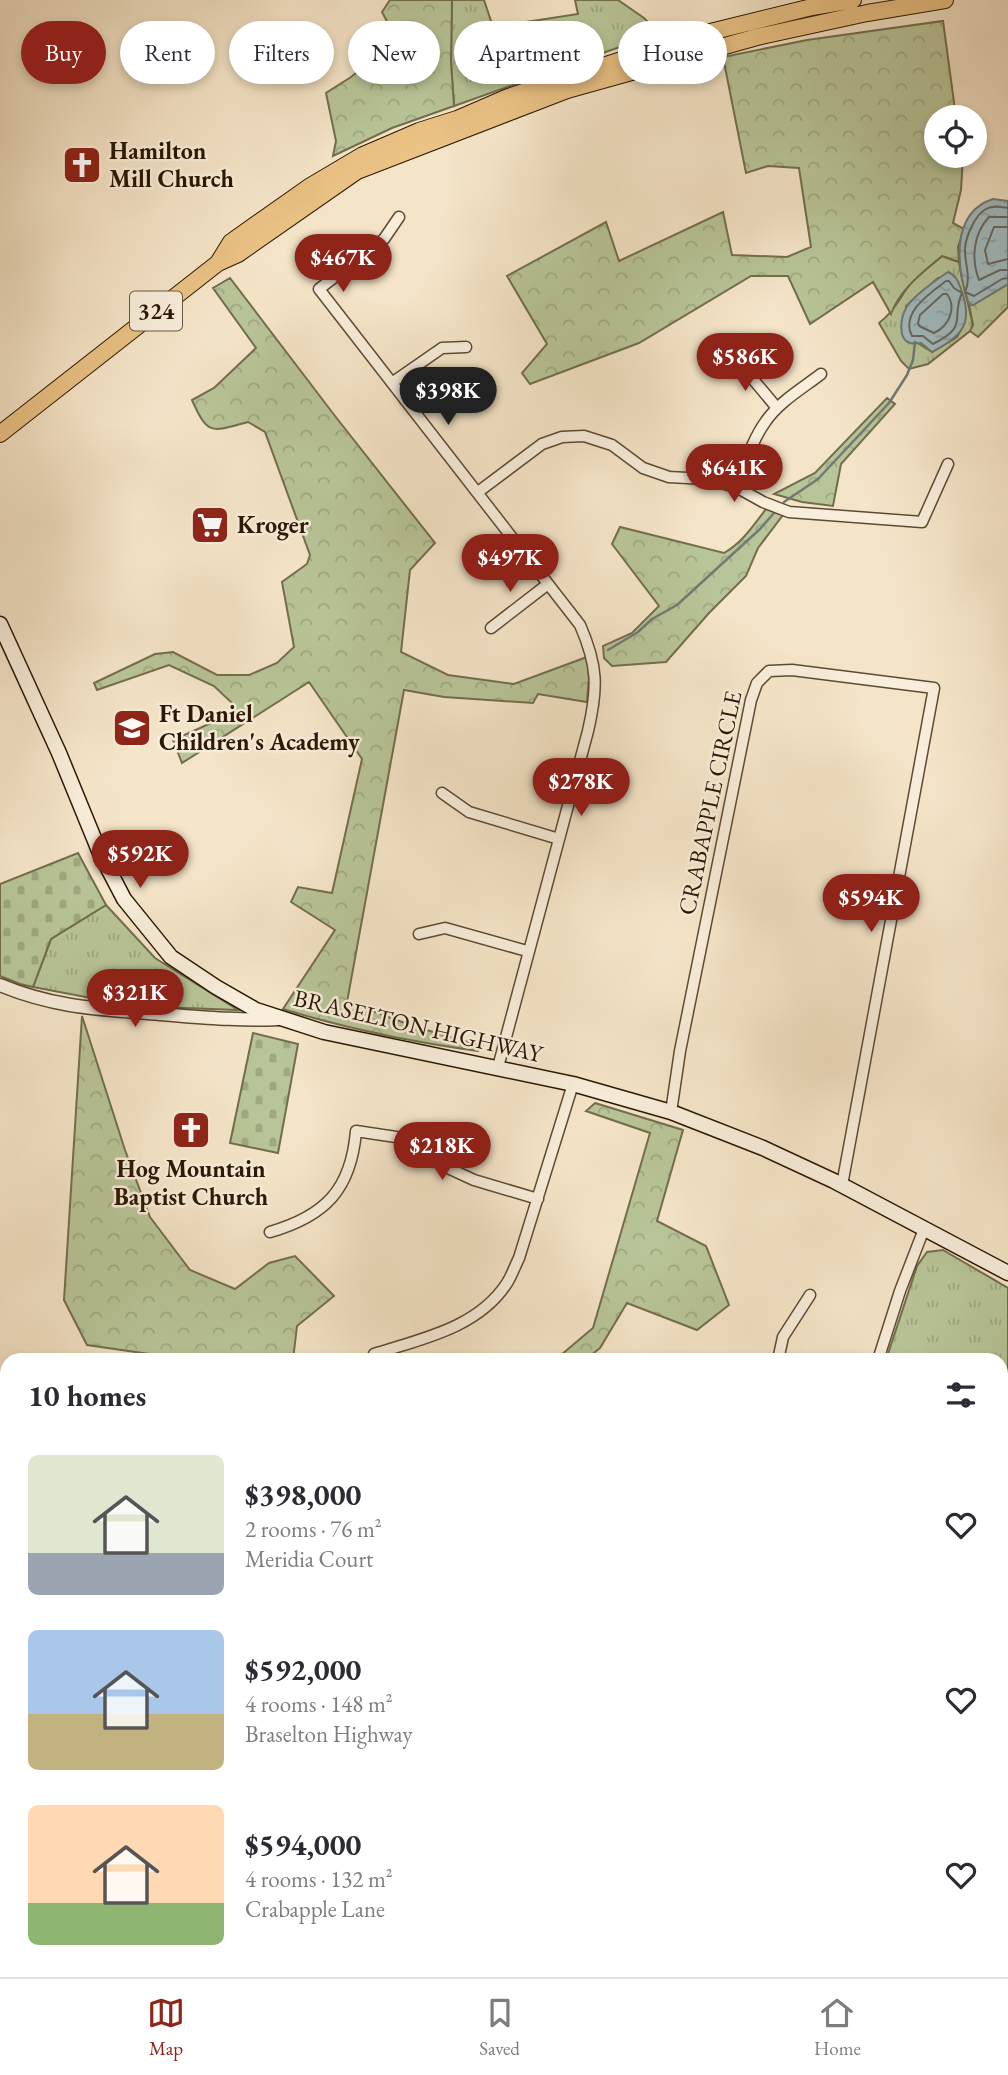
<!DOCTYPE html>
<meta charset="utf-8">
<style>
body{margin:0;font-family:"EB Garamond",serif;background:#f2f2f3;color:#2b2b33;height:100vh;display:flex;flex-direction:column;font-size:26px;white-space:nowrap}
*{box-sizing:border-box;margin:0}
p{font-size:23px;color:#7c7c81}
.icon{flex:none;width:38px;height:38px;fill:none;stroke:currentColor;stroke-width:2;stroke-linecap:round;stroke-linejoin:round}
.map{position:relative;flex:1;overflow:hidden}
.side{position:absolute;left:0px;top:1353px;width:1008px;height:625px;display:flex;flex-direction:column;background:#fff;border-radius:21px 21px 0 0;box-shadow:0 4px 10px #0003}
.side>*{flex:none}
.hud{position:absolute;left:21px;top:21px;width:966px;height:63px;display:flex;gap:14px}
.buttons{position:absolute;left:924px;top:105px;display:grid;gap:14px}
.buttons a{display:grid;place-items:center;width:63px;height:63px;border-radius:50%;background:#fff;box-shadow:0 4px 10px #0003;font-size:35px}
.price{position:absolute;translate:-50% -60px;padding:0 16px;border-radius:24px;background:#8f2418;color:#fff;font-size:23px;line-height:46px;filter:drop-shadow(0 2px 4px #0008)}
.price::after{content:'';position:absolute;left:50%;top:42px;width:21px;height:16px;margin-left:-10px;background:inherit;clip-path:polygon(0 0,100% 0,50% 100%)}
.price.selected{background:#222;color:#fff}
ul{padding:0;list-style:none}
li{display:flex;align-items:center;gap:21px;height:175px;padding:0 28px}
li span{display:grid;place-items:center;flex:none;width:196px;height:140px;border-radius:10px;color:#555}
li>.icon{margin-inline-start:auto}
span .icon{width:84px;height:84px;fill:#fffc;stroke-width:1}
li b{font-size:30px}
h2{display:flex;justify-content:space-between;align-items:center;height:84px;padding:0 28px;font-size:30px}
.tag{padding:0 24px;border-radius:32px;background:#fff;box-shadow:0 4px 10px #0003;font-size:24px;line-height:63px}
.tag.selected{background:#8f2418;color:#fff}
.tab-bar{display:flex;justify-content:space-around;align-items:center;height:98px;border-top:2px solid #e1e1e2;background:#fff;font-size:19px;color:#7c7c81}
.tab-bar a{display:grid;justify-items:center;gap:4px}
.tab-bar .selected{color:#8f2418}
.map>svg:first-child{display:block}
.grass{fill:url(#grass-tufts);stroke:#726e4d;stroke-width:2;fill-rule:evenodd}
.forest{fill:url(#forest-crowns);stroke:#726e4d;stroke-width:2}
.cemetery{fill:url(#cemetery-stones);stroke:#726e4d;stroke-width:2}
.water{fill:url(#water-ripples);stroke:#727a75;stroke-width:2}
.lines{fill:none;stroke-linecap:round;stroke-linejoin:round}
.shore{stroke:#666a62;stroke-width:2}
.stream{stroke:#727a75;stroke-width:2.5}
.minor-casing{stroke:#5e4a34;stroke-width:13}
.tertiary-casing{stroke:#5e4a34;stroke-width:15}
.secondary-casing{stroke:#2b1702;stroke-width:17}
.primary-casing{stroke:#2b1702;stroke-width:18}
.minor{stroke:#f8eedb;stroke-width:10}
.tertiary{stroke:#f8eedb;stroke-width:12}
.secondary{stroke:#f8eedb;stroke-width:14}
.primary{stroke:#eac284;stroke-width:16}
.labels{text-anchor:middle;stroke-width:5;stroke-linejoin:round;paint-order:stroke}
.shield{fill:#f8eedb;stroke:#685843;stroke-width:2}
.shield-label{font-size:23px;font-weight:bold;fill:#2b1702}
.poi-label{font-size:24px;font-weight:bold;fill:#2b1702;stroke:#f8eedb;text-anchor:start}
.street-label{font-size:24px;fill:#2b1702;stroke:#f8eedb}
</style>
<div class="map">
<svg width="1008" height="1977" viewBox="0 0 1008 1977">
<defs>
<pattern id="grass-tufts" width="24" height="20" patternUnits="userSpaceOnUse" patternTransform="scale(1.75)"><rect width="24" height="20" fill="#b8c598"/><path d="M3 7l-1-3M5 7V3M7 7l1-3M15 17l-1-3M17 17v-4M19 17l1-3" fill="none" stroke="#9ea881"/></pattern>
<pattern id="forest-crowns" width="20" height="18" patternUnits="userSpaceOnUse" patternTransform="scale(1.75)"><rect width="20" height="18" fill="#b8c598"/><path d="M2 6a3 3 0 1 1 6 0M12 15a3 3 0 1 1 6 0" fill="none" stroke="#9ea881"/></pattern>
<pattern id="cemetery-stones" width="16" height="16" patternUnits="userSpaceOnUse" patternTransform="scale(1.75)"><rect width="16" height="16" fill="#b8c598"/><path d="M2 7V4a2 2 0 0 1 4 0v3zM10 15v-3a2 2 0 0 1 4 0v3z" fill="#9ea881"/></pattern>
<pattern id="water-ripples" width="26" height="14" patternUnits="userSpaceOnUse" patternTransform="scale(1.75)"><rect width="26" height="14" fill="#a2bcc1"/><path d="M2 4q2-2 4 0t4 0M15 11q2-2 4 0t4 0" fill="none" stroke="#8ca1a4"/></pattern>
</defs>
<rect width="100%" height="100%" fill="#f5e5c8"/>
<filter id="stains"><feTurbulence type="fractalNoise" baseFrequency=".00286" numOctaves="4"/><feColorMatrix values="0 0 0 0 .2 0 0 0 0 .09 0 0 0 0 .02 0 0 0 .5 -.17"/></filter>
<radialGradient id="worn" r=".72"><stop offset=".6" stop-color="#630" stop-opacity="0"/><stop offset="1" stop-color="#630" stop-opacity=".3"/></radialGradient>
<path class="grass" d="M452 0H484L493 27 578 14 575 0H618L644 18 659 33 454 106 451 62Z
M942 256 959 262C962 284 969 304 973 326L970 331 928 364 909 369 901 361 879 323C893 313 900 297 911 283 920 273 932 265 942 256ZM938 278 965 322 957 337 932 352 918 343 906 306Z
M106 905 155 958 238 1010 133 1006 33 987 51 939Z
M943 1250 1008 1288V1374L1001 1371V1360H904L888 1354 917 1266 927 1252Z"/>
<path class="forest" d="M390 0H452L451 62 454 106 392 128 333 156 336 141 326 93 351 77 397 40 382 12Z
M943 21 956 117H936V156H963L961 190 953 223 964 229 958 247 959 262 942 256C922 273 900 289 891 314L873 282 810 324 788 276H751L639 343 530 384 522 373 547 344 507 276 606 222 619 261 723 212 732 255 787 257 811 247 799 168 768 166 746 173 723 57 807 40Z
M230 278 335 416 435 543 410 570 401 652 448 675 514 684 587 657 589 677 587 702 538 694 533 703 444 697 404 690 347 1002 416 1027 482 1046 478 1051C411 1042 348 1029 283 1009L335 930 291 902 298 887 332 893 362 759 309 682 182 763 173 740 229 715 232 703 214 686 169 665 97 690 94 683 155 654 173 652 217 675H249L277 663 294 647 282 582 307 564 310 555 265 432 248 422C211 432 208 436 192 400L214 388 256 348 213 288Z
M1008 284V307L978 337 970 331 973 325 969 304 973 305Z
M887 398 895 404 841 464 833 506 802 502 774 494 815 473Z
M766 509 783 515 758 548 746 576 709 613 666 662 612 666 604 658 603 646 632 633 659 606 612 544 620 527 724 553C742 543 753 526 766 509Z
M82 1016 125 1150 150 1217 190 1270 235 1289 269 1263 295 1256 334 1296 297 1326 293 1360H191L87 1345 64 1300Z
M595 1103 683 1130 657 1221 706 1246 729 1305 697 1330 627 1303 600 1348 585 1360H555L593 1328 650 1133 586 1111Z
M0 1786 7 1788V1970L198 1971 197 1977H7L0 1972Z
M674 1971H691L703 1976 712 1971H792L788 1977H676Z"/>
<path class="cemetery" d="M78 853 106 905 51 939 33 987 20 984 0 976V884Z
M253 1033 298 1044 278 1153 230 1143Z"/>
<path class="water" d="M993 199 1008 201V284L973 305 969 304C957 270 949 213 993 199Z
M948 272C956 275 958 281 961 289 974 324 962 336 932 352L921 343C917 343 913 344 910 343 897 339 901 317 906 308 912 297 937 279 948 272Z
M1008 1919V1977H972L976 1971 1001 1970V1923Z"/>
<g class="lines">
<path class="shore" d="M1008 208C1001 207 993 205 986 209 975 215 966 236 965 248 964 263 972 277 965 292L974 296 1002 279 1008 278
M1008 217H989C973 234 971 259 979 280L1000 270H1008
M1008 227H994L985 250 988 264 1008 259
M946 281H949L954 288 962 293C950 320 970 325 933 344L923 336H912C900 313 930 293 946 281Z
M943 294H947C957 308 949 326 934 333L919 326 918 323 920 315Z"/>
<path class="stream" d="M784 502 818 479 889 403 907 375 913 360 915 342
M608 650 638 632 652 619 677 605 760 529 774 513"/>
<g class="minor-casing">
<path id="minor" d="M399 217 384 239 319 289 580 625C598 666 598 688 588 731L498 1067
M736 359 777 408
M393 382 442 348 466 347
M736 487C745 465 752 440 766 421 779 402 803 388 821 374
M478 492 542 444 562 437 584 436 612 445 643 468 669 477 706 479 736 487 763 502 789 512 922 522 948 464
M491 628 548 584
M442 793 469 812 559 839
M419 934 445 928 527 951
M671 1112 680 1051 751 700 757 683 769 671 792 670 934 688 842 1185
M270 1232C325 1216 351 1190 356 1131L396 1137 416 1146 448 1168 474 1180 538 1199
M374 1354C421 1339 478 1328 507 1283 512 1275 515 1266 519 1258L573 1084
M778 1360 783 1337 810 1295
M878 1360 900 1291 924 1229
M1001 1541 1008 1544
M0 1544 7 1534
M0 1605 7 1610
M1001 1670 1008 1676
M303 1970 332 1977
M585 1970 588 1977
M877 1977 880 1970"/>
</g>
<g class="tertiary-casing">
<path id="tertiary" d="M0 985C55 1008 101 1009 160 1014 200 1017 239 1021 279 1019"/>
</g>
<g class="secondary-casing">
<path id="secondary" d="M0 624 59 753 100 853 124 899 171 957 216 987 256 1010 324 1032 573 1084 671 1112 763 1148 834 1181 1008 1273"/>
</g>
<g class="primary-casing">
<path id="primary" d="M218 263 231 242 309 187 363 155 419 131 457 119 508 97 698 35 812 7 853 0
M0 434 218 263 238 254 357 171 567 90 757 37 867 13 945 0"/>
</g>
<use href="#minor" class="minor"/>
<use href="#tertiary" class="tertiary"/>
<use href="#secondary" class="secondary"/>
<use href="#primary" class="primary"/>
</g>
<defs>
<g id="church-square" transform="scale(2.0125)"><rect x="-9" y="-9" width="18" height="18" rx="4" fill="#8f2418" stroke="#f8eedb"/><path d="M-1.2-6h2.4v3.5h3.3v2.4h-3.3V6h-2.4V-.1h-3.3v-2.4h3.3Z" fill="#fff"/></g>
<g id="supermarket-square" transform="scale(2.0125)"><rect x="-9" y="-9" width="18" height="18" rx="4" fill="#8f2418" stroke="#f8eedb"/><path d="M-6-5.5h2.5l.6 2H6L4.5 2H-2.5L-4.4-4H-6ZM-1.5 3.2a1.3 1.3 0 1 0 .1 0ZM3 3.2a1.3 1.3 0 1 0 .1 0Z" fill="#fff"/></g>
<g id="school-square" transform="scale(2.0125)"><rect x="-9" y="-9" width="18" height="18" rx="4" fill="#8f2418" stroke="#f8eedb"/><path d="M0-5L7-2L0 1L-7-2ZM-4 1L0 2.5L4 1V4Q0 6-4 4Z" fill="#fff"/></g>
</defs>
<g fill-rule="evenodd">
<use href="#church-square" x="82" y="165"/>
<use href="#supermarket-square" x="210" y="525"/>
<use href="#school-square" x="132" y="728"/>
<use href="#church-square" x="191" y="1130"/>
</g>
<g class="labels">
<rect class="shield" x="130" y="291.5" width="52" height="39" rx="5"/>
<g class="shield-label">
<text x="156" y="319">324</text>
</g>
<g class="poi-label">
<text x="109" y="159">Hamilton<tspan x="109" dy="28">Mill Church</tspan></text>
<text x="237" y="533">Kroger</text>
<text x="159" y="722">Ft Daniel<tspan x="159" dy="28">Children's Academy</tspan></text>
<text x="191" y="1177" text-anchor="middle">Hog Mountain<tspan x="191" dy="28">Baptist Church</tspan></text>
</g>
<g class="street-label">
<text transform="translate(710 803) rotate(-78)" y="8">CRABAPPLE CIRCLE</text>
<text transform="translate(418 1026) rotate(13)" y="8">BRASELTON HIGHWAY</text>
</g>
</g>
<rect width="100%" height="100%" filter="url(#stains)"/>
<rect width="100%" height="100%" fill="url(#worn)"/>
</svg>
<div class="buttons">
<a><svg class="icon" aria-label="locate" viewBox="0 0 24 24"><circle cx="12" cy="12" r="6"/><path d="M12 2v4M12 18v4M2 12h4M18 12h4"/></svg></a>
</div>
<b class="price" style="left:343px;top:294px">$467K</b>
<b class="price" style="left:745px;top:393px">$586K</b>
<b class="price selected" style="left:448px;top:427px">$398K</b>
<b class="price" style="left:734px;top:504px">$641K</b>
<b class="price" style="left:510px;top:594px">$497K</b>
<b class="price" style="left:581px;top:818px">$278K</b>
<b class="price" style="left:140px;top:890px">$592K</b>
<b class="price" style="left:871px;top:934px">$594K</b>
<b class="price" style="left:135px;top:1029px">$321K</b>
<b class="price" style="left:442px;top:1182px">$218K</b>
<div class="hud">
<a class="tag selected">Buy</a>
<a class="tag">Rent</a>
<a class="tag">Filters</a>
<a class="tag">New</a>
<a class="tag">Apartment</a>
<a class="tag">House</a>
</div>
<section class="side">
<h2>10 homes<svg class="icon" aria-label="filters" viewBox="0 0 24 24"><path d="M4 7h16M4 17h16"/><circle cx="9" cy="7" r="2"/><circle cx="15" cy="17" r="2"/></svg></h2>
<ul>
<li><span style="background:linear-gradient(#dfe7d0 70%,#9aa5b1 0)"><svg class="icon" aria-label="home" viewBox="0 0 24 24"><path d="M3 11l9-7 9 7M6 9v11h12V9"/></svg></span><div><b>$398,000</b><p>2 rooms · 76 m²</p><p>Meridia Court</p></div><svg class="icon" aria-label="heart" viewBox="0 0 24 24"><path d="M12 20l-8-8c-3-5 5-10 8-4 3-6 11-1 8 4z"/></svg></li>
<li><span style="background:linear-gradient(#a9c7e8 60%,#c2b280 0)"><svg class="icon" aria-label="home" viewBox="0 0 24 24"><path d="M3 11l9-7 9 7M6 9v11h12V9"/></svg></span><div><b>$592,000</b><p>4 rooms · 148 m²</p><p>Braselton Highway</p></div><svg class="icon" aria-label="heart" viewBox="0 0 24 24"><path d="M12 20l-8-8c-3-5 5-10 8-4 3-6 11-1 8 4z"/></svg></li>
<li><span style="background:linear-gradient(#ffd9b3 70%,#8fb573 0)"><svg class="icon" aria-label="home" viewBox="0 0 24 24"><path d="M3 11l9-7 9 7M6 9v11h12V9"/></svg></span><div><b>$594,000</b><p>4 rooms · 132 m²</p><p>Crabapple Lane</p></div><svg class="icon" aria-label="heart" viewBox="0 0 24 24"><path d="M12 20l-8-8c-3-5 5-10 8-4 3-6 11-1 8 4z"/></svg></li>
</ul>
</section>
</div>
<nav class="tab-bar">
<a class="selected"><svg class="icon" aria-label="map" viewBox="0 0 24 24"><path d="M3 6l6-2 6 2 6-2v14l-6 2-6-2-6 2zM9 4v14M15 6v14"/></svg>Map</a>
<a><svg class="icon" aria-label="saved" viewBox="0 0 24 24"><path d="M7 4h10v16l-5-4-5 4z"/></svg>Saved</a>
<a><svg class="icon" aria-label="home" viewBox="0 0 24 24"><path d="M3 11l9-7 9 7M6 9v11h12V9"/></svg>Home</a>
</nav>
